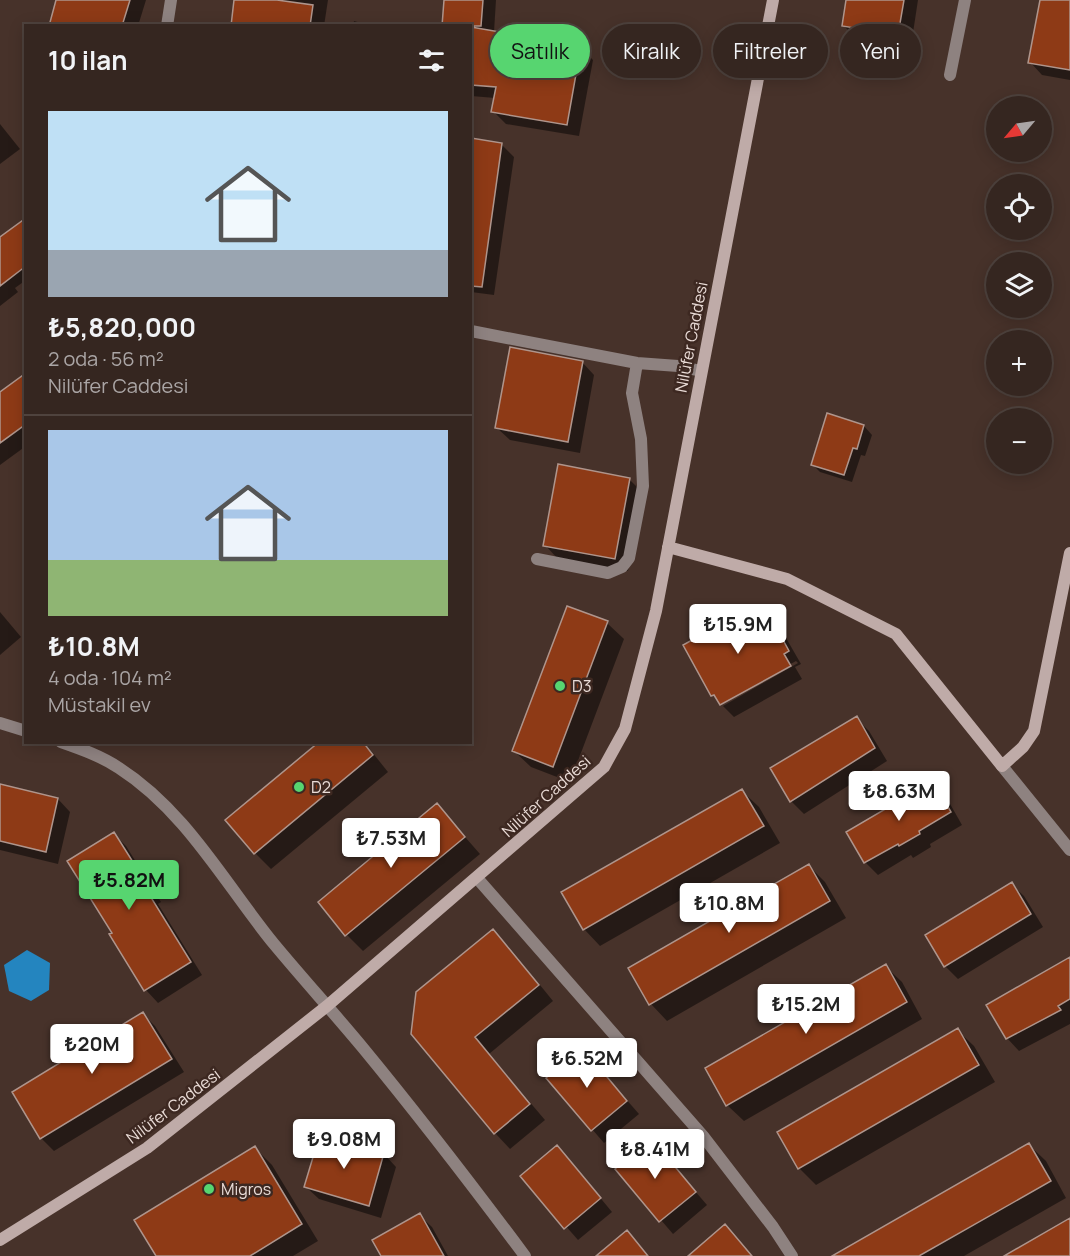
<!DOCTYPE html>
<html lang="tr">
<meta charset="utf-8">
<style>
body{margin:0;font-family:Manrope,sans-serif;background:#40322d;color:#f1f3f6;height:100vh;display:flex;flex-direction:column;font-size:22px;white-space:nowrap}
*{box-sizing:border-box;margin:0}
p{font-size:20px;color:#aaa5a5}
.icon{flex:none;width:33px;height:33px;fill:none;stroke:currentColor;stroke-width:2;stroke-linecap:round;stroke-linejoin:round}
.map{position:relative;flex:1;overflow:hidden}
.sheet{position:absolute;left:24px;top:24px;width:448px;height:720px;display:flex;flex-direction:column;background:#352620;border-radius:0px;box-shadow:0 3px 15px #0003,0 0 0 2px #4f433e}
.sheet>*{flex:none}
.hud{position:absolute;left:490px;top:24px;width:489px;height:54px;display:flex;gap:12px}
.needle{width:39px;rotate:241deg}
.fabs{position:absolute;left:986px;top:96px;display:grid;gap:12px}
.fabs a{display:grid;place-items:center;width:66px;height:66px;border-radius:50%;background:#352620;box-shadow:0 3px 15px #0003,0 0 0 2px #4f433e;font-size:30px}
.price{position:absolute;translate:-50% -51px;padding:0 14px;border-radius:6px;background:#fff;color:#222;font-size:20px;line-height:39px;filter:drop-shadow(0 2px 3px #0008)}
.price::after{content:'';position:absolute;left:50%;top:36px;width:18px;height:14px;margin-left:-9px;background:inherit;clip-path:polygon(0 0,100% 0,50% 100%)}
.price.on{background:#57d570;color:#111}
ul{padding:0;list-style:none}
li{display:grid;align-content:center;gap:12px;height:318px;padding:0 24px}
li+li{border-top:2px solid #4f433e}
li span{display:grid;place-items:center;height:186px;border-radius:0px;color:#555}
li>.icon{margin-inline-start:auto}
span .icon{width:108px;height:108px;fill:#fffc;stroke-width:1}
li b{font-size:26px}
h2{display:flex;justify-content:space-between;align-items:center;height:72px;padding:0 24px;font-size:26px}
.chip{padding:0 21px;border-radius:27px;background:#352620;box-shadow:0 3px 15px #0003,0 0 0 2px #4f433e;font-size:21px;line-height:54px}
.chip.on{background:#57d570;color:#111}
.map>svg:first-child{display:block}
.water{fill:#2485bf}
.shadow{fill:#0007}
.building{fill:#8e3a16;stroke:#af958c;stroke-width:1.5}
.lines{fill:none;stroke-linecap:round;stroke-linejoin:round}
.lane{stroke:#8e8280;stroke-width:12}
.street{stroke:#8e8280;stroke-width:12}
.secondary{stroke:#bfaba8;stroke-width:12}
.poi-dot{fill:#57d570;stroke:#3d2821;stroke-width:2}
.labels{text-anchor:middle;stroke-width:5;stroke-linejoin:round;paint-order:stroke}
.street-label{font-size:16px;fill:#eadcd7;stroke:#3d2821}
.poi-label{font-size:16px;fill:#eadcd7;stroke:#3d2821;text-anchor:start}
</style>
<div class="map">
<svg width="1070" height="1256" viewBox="0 0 1070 1256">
<rect width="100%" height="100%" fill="#47322a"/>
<path class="water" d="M27 950 50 963 49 990 31 1001 9 991 4 965Z"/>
<path class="shadow" d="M58 0H146L138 26H50Z
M236 0H328L324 26H232Z
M445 0H496L494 32 580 47 593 60 579 136 506 124 493 111 495 98 471 96V26Z
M851 0H918L911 46 856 38 843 25Z
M1041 0H1070V80L1042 75 1030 62Z
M354 21 372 26H353Z
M0 124 20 149 0 164Z
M471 140 501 144 514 157 494 295 471 292Z
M26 218V280L15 288 18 292 0 306V240Z
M582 362 594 375 580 453 510 440 497 428Z
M26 375V446L0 465V394Z
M828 415 864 426 872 435 865 456 861 455 852 482 820 472 812 464Z
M629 479 642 492 628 571 557 558 545 545Z
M755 607 782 631 801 664 795 667 802 679 734 717 721 704 723 706 798 663 796 661 721 703 713 695Z
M0 612 21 637 0 655Z
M607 623 624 639 570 782 531 767 514 751Z
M856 718 869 731 887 761 804 814 791 801 772 768Z
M321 742H364L388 772 271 869 255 853Z
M933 783 945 795 962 825 930 844 931 847 913 858 911 855 878 875 865 862Z
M0 786 58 799 70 812 58 864 0 850Z
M742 791 759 807 780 843 600 946 584 929Z
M437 805 480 854 363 951 347 935 320 902Z
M114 834 126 846 161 902 158 904 202 975 158 1003 146 990 111 935 114 933Z
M809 866 825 882 846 918 667 1021 651 1004 630 968Z
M1011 884 1024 896 1043 927 958 979 945 966 927 935Z
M493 931 509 947 553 1001 489 1054 545 1120 510 1149 495 1133 413 1033Z
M1070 958V1024L1019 1051 1007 1038Z
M885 966 902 982 922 1019 744 1121 727 1105Z
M143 1014 155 1026 184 1072 54 1151 42 1139 14 1093Z
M957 1030 974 1046 995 1082 816 1185 799 1168Z
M583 1050 639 1114 604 1143 548 1078Z
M321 1136 384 1154 396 1167 381 1218 319 1199 306 1187Z
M652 1141 707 1205 673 1234 617 1169Z
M1029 1145 1046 1161 1066 1198 964 1256H855Z
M255 1148 272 1165 318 1241 293 1256H158Z
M569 1160 612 1212 578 1240 522 1176Z
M419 1215 432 1227 448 1256H382Z"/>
<path class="building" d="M56 0H130L122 26H49Z
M234 0H277L313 5 310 26H231Z
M444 0H483L481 26H442Z
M846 0H904L898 35 842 26Z
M1040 0H1070V70L1028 63Z
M471 27 581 46 567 125 491 112 496 87 471 85Z
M471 138 502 143 482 287 471 286Z
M26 218V266L0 286V237Z
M510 347 583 361 568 442 495 428Z
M26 373V424L0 443V392Z
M827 413 864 425 857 449 853 448 844 475 811 465Z
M558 464 630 478 615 559 543 546Z
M755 605 763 620 770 616 789 651 784 654 791 666 720 705 714 695 711 696 683 645Z
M567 606 608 621 553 767 512 751Z
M857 716 875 748 790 802 770 768Z
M319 742H363L373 755 254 854 225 820Z
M933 781 951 812 919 831 920 834 899 846 898 844 864 863 846 832Z
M0 784 58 798 46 852 0 841Z
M742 789 764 826 583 930 561 892Z
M437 803 465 837 345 936 318 902Z
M114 832 150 889 147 891 191 962 144 991 109 934 112 933 67 861Z
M809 864 830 901 649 1005 628 968Z
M1012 882 1031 914 944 967 925 935Z
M493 929 539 985 475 1037 530 1104 494 1134 411 1034 416 992Z
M1070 957V999L1058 1006 1061 1010 1006 1039 986 1005Z
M886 964 907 1002 726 1106 705 1068Z
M143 1012 172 1059 40 1139 12 1092Z
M958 1028 979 1065 798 1169 777 1132Z
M583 1048 627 1101 591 1131 546 1078Z
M320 1134 384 1153 369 1206 304 1187Z
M652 1139 696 1192 659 1222 615 1169Z
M1029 1143 1051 1181 919 1256H832Z
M557 1145 601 1198 564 1229 520 1176Z
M255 1146 302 1224 250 1256H156L134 1220Z
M420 1213 444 1256H381L372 1240Z
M1070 1218V1256H1004Z
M725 1224 752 1256H688Z
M627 1230 648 1256H596Z"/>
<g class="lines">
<path class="lane" d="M471 331 637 363 678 366 701 371
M537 559 608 573 622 567 629 558 643 486 641 439 632 393 637 363"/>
<path class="street" d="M167 26 171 0
M950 75 965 0
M0 723 26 731
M61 742C81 749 101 756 119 768 186 811 225 884 274 944 303 979 334 1013 363 1048 419 1116 472 1185 525 1256
M1002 766 1070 850
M477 878 703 1136 773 1227 792 1256"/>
<path class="secondary" d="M668 547 787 579 896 634 1002 766 1023 747 1034 731 1070 553
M0 1240 147 1148 327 1006 604 767 625 729 656 611 773 0"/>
</g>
<g class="poi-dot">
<circle cx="560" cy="686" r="6"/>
<circle cx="299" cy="787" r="6"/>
<circle cx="209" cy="1189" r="6"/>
</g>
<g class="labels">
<g class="street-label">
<text transform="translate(691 337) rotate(-79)" y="6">Nilüfer Caddesi</text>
<text transform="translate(546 796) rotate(-42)" y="6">Nilüfer Caddesi</text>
<text transform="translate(173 1106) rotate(-37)" y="6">Nilüfer Caddesi</text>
</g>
<g class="poi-label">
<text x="572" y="692">D3</text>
<text x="311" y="793">D2</text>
<text x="221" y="1195">Migros</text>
</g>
</g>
</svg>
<div class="fabs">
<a><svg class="needle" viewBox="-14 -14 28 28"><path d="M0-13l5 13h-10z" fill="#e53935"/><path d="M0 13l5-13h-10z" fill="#aaa5a5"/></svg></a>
<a><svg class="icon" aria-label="locate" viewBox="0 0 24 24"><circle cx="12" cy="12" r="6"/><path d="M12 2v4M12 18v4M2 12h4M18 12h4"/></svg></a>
<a><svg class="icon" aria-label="layers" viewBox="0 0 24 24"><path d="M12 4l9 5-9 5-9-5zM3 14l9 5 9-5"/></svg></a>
<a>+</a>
<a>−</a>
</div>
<b class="price" style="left:738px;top:655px">₺15.9M</b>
<b class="price" style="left:899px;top:822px">₺8.63M</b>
<b class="price" style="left:391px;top:869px">₺7.53M</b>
<b class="price on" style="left:129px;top:911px">₺5.82M</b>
<b class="price" style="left:729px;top:934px">₺10.8M</b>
<b class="price" style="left:806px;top:1035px">₺15.2M</b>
<b class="price" style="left:92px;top:1075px">₺20M</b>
<b class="price" style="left:587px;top:1089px">₺6.52M</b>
<b class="price" style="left:344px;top:1170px">₺9.08M</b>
<b class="price" style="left:655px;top:1180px">₺8.41M</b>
<div class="hud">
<a class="chip on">Satılık</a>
<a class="chip">Kiralık</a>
<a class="chip">Filtreler</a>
<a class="chip">Yeni</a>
</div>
<section class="sheet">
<h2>10 ilan<svg class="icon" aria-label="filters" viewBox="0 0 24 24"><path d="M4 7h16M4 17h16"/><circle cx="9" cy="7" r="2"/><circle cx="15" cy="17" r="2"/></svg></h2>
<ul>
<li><span style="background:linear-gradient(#bfe0f5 75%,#9aa5b1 0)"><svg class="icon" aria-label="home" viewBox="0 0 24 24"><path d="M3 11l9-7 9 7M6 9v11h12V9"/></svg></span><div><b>₺5,820,000</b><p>2 oda · 56 m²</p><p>Nilüfer Caddesi</p></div></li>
<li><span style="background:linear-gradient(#a9c7e8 70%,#8fb573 0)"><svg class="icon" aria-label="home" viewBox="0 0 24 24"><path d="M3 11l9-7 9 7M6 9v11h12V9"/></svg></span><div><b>₺10.8M</b><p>4 oda · 104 m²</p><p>Müstakil ev</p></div></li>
</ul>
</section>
</div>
